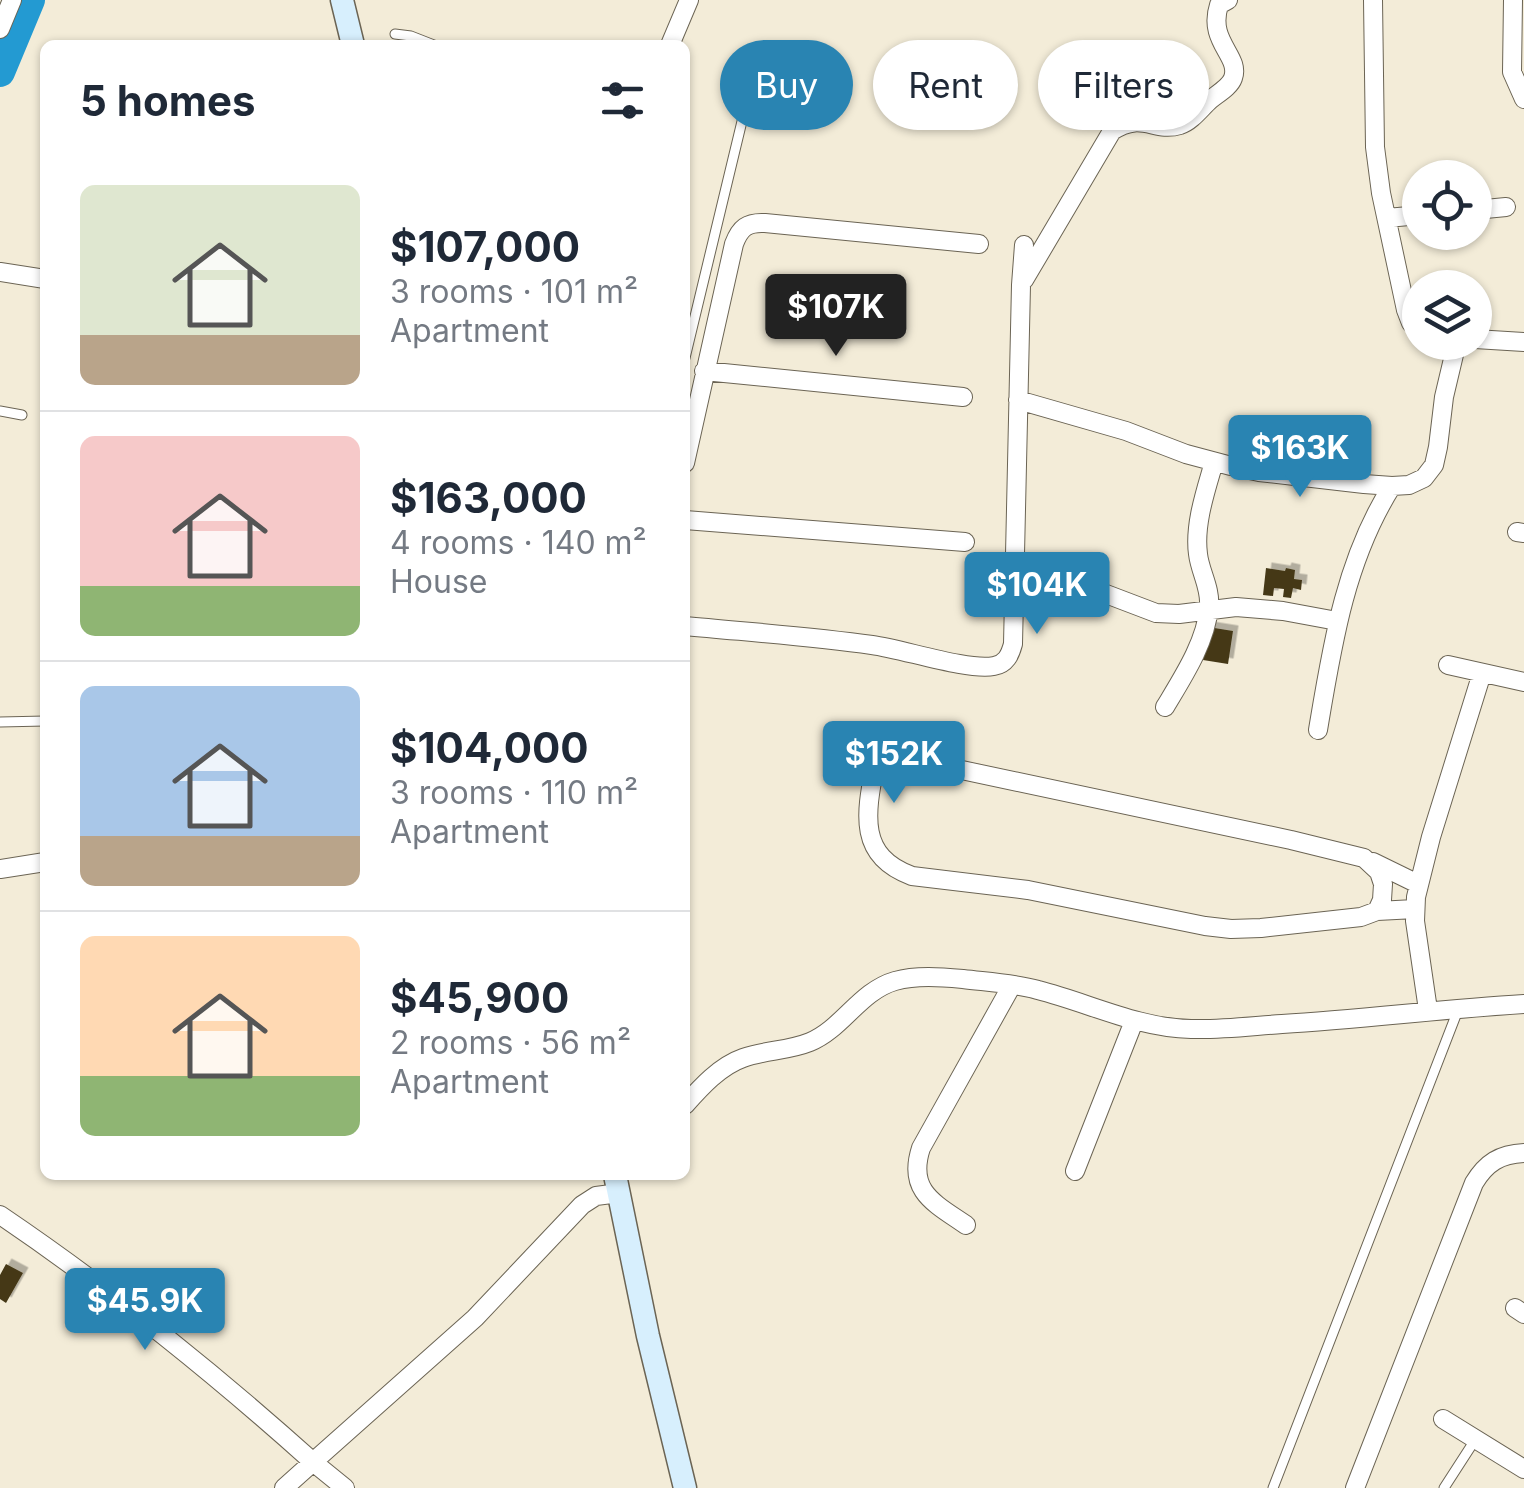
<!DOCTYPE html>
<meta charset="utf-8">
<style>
body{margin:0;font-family:Inter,sans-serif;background:#f2f2f3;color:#1f2937;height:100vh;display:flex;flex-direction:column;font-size:38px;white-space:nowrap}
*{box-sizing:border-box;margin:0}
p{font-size:32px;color:#747a83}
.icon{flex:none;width:55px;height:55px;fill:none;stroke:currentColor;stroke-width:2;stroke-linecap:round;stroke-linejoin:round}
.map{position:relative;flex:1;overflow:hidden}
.drawer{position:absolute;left:40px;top:40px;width:650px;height:1140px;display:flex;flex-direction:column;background:#fff;border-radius:15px;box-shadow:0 2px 8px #0004}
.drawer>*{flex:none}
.guide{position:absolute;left:720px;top:40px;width:652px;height:90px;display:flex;gap:20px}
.fabs{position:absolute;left:1402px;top:160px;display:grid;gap:20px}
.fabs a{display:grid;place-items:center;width:90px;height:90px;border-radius:50%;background:#fff;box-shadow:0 2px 8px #0004;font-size:50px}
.price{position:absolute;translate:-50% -85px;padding:0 22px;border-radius:10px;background:#2984b2;color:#fff;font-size:32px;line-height:65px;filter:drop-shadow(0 2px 5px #0008)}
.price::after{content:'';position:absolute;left:50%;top:60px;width:30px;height:22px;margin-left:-15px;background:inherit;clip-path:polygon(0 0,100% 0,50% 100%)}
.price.selected{background:#222;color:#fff}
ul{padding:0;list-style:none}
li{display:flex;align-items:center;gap:30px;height:250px;padding:0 40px}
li+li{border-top:2px solid #e0e1e3}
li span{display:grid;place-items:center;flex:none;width:280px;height:200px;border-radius:15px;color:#555}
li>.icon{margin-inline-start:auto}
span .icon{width:120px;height:120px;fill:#fffc;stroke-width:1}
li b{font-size:42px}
h2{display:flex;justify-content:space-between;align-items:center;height:120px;padding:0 40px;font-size:42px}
.chip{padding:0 35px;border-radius:45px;background:#fff;box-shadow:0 2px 8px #0004;font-size:35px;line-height:90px}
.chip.selected{background:#2984b2;color:#fff}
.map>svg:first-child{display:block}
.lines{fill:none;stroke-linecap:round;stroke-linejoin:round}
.river{stroke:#239ad2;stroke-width:30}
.building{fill:#443818;filter:url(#shadow)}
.lane-casing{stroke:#6b6454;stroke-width:11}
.street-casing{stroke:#6b6454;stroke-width:20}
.secondary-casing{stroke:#6b6454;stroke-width:25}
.lane{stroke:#fff;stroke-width:9}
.street{stroke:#fff;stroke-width:18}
.secondary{stroke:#d7effd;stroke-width:22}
</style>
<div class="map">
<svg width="1524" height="1488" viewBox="0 0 1524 1488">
<defs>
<filter id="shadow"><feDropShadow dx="5.5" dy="-5.5" stdDeviation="0" flood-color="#0004"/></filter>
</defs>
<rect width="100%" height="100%" fill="#f3ecd8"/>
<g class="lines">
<path class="river" d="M0 72 30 0"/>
</g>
<path class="building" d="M1266 568 1285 571 1286 568 1295 570 1294 579 1302 580 1301 590 1293 588 1291 598 1283 597 1284 589 1274 588 1273 596 1263 595Z
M1208 627 1233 631 1228 664 1203 660Z
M6 1264 23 1273 6 1303 0 1299V1275Z"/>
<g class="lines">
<g class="lane-casing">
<path id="lane" d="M395 34 411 36 434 45
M685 358 750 88
M0 411 22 415
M0 722 45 721
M1273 1488 1458 1010
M1444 1488 1475 1440"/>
</g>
<g class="street-casing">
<path id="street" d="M1373 0 1375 147 1381 193 1406 310 1411 323 1420 329
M1513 0 1512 72 1524 99
M0 29 12 0
M670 45 689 0
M1475 210 1506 207
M1387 218 1420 215
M0 272 45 279
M1024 280 1112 131C1143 111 1153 133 1180 125 1192 121 1201 108 1210 100 1217 94 1230 87 1233 78 1241 56 1207 42 1219 5L1228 0
M1475 339 1524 342
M704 371 963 397
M1018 400 1126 431 1186 454 1231 466 1259 472 1364 484 1392 486 1409 485 1424 478 1434 465 1438 447 1444 397 1457 342
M685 463 734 244C740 228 747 222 765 223L979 244
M685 520 965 542
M1517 532 1524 533
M1085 586 1156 613 1179 614 1236 607 1283 611 1337 621
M685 626C747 632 810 636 872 645 903 649 967 671 994 666 1006 664 1010 655 1013 644L1021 285 1024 245
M1448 665 1524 682
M1165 707C1183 677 1206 642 1209 607 1211 588 1200 572 1198 554 1194 524 1206 490 1214 462
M1318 730C1332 646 1345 560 1392 486
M1373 862 1418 884
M0 869 45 862
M1377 911 1382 900 1383 884 1379 872 1364 858 1291 840 910 759C896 758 887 757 875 765 866 813 857 856 912 876L1028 890 1205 926 1231 929 1261 928 1361 917 1377 911 1415 909
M1428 1010 1415 921 1416 897 1431 837 1482 673
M685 1105C701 1087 720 1066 743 1058 765 1050 788 1051 810 1042 842 1029 860 991 895 981 916 975 941 977 963 979 988 982 1013 983 1038 990 1089 1003 1138 1028 1191 1029 1221 1030 1252 1026 1282 1024 1363 1019 1443 1009 1524 1004
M1075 1171 1134 1021
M0 1215C108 1288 216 1375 313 1462L475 1318 582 1205 596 1196 619 1193
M966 1225C934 1203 907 1191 921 1148L1012 985
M1515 1308 1524 1314
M1443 1419 1524 1469
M284 1488 313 1462 345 1488
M1355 1488 1474 1183C1486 1163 1500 1154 1524 1153"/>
</g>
<g class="secondary-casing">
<path id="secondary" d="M342 0 353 45
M615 1175 648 1336 685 1488"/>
</g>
<use href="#lane" class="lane"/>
<use href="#street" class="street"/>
<use href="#secondary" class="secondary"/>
</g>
</svg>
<div class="fabs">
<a><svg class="icon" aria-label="locate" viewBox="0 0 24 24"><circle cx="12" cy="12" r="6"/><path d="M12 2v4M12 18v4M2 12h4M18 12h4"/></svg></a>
<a><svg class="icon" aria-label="layers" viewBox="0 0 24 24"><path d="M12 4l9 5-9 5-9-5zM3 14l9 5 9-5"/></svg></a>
</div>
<b class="price selected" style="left:836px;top:359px">$107K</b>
<b class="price" style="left:1300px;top:500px">$163K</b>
<b class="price" style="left:1037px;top:637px">$104K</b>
<b class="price" style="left:894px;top:806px">$152K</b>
<b class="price" style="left:145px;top:1353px">$45.9K</b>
<div class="guide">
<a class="chip selected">Buy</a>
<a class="chip">Rent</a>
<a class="chip">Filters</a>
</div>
<section class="drawer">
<h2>5 homes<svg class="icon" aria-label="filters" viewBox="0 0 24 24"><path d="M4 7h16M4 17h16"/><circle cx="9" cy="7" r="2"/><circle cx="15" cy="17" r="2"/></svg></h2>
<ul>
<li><span style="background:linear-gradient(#dfe7d0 75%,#b9a48a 0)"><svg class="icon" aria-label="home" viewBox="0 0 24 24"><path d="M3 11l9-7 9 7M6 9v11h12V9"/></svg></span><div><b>$107,000</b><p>3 rooms · 101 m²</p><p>Apartment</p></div></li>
<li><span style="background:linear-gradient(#f6c9c9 75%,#8fb573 0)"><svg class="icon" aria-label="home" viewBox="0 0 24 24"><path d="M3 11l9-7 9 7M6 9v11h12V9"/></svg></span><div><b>$163,000</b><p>4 rooms · 140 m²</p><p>House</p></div></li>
<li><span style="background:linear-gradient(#a9c7e8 75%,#b9a48a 0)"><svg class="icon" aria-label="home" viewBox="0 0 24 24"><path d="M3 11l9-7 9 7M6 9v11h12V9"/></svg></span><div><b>$104,000</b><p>3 rooms · 110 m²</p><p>Apartment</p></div></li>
<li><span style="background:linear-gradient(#ffd9b3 70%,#8fb573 0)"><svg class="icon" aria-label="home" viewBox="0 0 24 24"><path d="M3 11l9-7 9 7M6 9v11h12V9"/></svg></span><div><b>$45,900</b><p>2 rooms · 56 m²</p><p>Apartment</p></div></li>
</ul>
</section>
</div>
